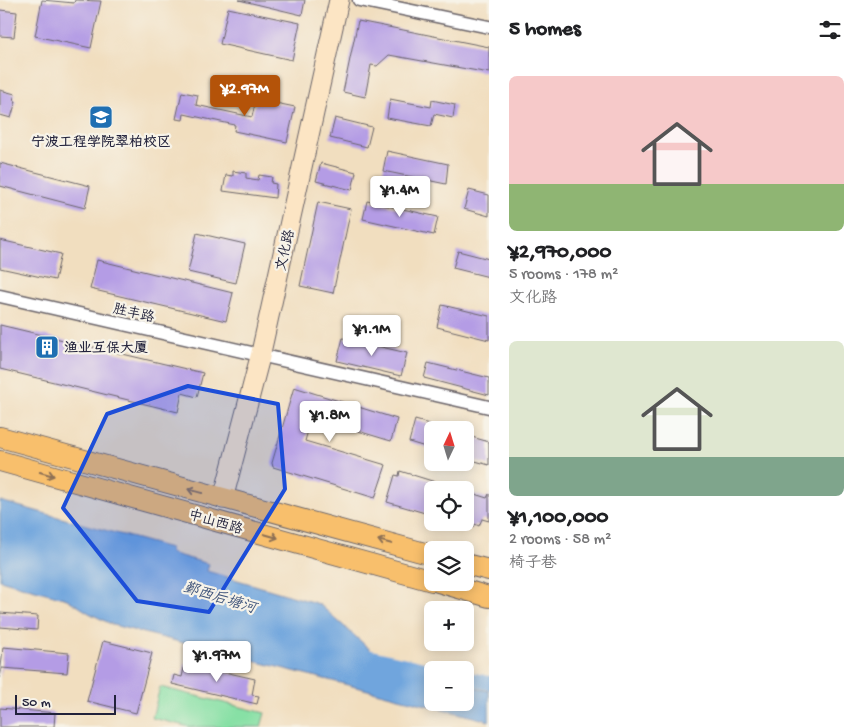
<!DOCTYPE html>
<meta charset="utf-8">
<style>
body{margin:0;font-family:"Gochi Hand","LXGW WenKai TC",sans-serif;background:#f2f2f2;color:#202124;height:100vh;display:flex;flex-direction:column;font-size:19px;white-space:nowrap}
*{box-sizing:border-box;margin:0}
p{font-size:16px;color:#757577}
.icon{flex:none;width:28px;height:28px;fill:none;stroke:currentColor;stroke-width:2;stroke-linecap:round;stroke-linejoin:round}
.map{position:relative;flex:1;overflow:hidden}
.panel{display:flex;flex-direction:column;background:#fff;width:375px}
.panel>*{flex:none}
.needle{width:32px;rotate:4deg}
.controls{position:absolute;left:424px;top:421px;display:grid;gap:10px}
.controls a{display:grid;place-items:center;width:50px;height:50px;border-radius:8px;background:#fff;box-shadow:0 2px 12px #0003;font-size:25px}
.scale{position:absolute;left:15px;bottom:12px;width:101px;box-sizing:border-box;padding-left:5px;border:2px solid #22223b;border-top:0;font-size:14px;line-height:18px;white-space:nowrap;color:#22223b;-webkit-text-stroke:4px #f7f3e8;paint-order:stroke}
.price{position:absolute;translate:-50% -42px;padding:0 11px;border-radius:5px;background:#fff;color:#222;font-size:16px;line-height:32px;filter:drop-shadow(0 1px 2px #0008)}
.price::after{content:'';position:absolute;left:50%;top:30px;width:15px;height:11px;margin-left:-8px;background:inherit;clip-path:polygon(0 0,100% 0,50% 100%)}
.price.on{background:#b45309;color:#fff}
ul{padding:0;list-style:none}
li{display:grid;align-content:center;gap:10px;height:265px;padding:0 20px}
li span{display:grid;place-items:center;height:155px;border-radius:8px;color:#555}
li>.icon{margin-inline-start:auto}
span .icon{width:90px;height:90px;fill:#fffc;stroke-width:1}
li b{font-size:21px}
h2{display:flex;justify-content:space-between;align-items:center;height:60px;padding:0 20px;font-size:21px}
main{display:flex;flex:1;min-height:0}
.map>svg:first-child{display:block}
.green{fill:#87e0a5;stroke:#548170}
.water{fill:#70a5dd;stroke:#49648c}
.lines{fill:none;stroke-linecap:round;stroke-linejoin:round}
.canal{stroke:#70a5dd;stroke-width:14}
.building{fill:#b49ce5}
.street-casing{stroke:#6a6469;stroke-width:15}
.secondary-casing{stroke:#6a6469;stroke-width:21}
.primary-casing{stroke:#6a6469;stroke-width:22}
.street{stroke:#fff;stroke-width:12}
.secondary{stroke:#fce5c4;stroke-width:19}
.primary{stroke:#f8bf6c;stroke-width:20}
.oneway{stroke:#8d7054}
.marked{fill:#1d4ed8;fill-opacity:0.2;stroke:#1d4ed8;stroke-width:4;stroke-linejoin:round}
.labels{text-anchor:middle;stroke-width:4.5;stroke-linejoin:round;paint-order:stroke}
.poi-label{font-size:14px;font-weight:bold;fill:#22223b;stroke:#f7f3e8}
.street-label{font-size:14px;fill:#22223b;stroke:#f7f3e8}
.water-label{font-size:15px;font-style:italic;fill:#41567c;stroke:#f7f3e8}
</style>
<main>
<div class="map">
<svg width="489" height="727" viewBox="0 0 489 727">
<rect width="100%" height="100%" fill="#f7f3e8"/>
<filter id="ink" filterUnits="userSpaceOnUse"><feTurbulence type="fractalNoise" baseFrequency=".02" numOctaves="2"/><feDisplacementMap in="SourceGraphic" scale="10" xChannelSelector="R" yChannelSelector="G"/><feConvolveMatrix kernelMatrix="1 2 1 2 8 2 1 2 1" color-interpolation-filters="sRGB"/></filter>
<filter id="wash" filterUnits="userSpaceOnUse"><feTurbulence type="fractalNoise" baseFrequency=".0096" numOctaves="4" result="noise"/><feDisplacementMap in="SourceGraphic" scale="20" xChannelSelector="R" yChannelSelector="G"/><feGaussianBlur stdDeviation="1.12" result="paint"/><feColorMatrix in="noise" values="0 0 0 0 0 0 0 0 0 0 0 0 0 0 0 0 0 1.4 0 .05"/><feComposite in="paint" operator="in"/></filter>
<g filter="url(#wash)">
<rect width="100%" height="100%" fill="#f1debf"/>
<path class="green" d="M160 687 265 713 261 727H190L152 718Z"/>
<path class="water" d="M0 501 170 548V553L209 564 207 571 319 604 383 661 432 677V702H465V686L489 691V721L113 625 89 613 67 599 0 580Z"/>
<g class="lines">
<path class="canal" d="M363 655 432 671
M465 678 489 683"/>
</g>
<g id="blocks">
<path class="building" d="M42 0 74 3 75 0 101 1 91 48 35 36Z
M239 0H305L302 15Z
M228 8 300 23 292 60 220 44Z
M0 10 17 12 14 37 0 36Z
M358 21 489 47V73L389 55 377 66 371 65 365 97 343 92Z
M0 90 15 94 13 100 16 101 11 118 0 115Z
M182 92 198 95 196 105 252 117 256 99 295 107 287 142 234 131 235 125 184 114 183 120 176 119Z
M390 99 431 107 432 100 455 105 453 118 434 114 431 126 387 118Z
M335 118 372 127 367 147 330 138Z
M387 151 448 164 446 184 383 171Z
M0 163 90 186 85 208 0 186Z
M321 163 356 172 352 190 316 181Z
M233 171 246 173V178L258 180 259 175 272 177 271 183 276 184 275 198 223 191 226 175 233 176Z
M469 190 489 195V216L464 209Z
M367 201 438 217 434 235 363 219Z
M318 202 351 209 333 293 300 286Z
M197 233 245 244 236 283 188 272Z
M0 240 61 254 55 280 0 268Z
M458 251 489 259V277L453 268Z
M97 260 233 293 226 321 90 289Z
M442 305 489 316V340L437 327Z
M0 325 203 373 197 397 182 393 178 412 0 369Z
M343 338 407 353 401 376 337 361Z
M428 363 489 378V395L424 378Z
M294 387 397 419 391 441 312 417 305 441 386 465 375 498 273 467 272 463Z
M415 420 447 429 432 430V449L409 442Z
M465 435 489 442V465L465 458Z
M400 471 461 490H432V515L387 502 395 475 399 476Z
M465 491 487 498 489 494V521L482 519 479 526 475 524 474 527 459 523 465 522Z
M0 613 38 616 37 630 0 627Z
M103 641 152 653 136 713 87 701Z
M3 647 69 653 67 673 2 668 0 678Z
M185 663 255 679 252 695 259 696 257 704 172 684 174 675 182 677Z
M0 708 55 713 54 727H0Z"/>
</g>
</g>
<g filter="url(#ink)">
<use href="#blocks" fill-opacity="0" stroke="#6a6469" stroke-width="1"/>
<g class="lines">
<g class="street-casing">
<path id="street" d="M359 0 489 27
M0 296 489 407"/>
</g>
<g class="secondary-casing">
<path id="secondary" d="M223 499 260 357 339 0"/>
</g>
<g class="primary-casing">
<path id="primary" d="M0 437 432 555
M0 461 432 581
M465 564 489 570
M438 582 489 597"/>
</g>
<use href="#street" class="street"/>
<use href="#secondary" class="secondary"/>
<use href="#primary" class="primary"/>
</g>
<defs><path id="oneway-shaft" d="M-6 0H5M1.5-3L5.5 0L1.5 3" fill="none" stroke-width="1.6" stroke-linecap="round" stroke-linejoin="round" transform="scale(1.25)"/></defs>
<g class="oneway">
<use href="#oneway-shaft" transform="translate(47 474) rotate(16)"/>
<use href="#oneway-shaft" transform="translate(195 491) rotate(-165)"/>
<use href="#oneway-shaft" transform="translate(271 536) rotate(16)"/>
<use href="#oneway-shaft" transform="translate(385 542) rotate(-165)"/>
</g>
</g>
<path class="marked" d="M188 386 278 404 285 489 209 612 137 601 63 508 107 414Z"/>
<defs>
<g id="university-square" transform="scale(1.25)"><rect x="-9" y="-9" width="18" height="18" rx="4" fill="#1f6fb2" stroke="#f7f3e8"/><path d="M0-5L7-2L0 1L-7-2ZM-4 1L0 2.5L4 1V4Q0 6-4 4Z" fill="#fff"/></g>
<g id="building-square" transform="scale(1.25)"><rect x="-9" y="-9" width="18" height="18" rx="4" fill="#1f6fb2" stroke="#f7f3e8"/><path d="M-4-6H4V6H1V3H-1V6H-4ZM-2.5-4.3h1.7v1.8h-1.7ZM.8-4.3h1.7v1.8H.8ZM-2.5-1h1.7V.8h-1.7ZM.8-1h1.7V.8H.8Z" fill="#fff"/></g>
</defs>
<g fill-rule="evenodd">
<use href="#university-square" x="101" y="117"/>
<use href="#building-square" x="47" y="347"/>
</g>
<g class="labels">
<g class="poi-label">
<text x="101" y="146">宁波工程学院翠柏校区</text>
<text x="64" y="352" text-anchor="start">渔业互保大厦</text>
</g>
<g class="street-label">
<text transform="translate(284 250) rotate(-77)" y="5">文化路</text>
<text transform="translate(134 312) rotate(13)" y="5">胜丰路</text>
<text transform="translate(216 521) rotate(16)" y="5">中山西路</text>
</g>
<g class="water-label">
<text transform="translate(220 597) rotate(17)" y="5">鄞西后塘河</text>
</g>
</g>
</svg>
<div class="controls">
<a><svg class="needle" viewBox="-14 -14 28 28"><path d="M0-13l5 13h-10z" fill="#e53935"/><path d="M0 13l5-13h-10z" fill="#757577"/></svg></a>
<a><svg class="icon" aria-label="locate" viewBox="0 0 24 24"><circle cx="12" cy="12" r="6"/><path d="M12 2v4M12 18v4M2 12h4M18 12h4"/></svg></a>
<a><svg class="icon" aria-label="layers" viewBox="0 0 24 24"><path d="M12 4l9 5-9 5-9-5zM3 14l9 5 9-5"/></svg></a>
<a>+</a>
<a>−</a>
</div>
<div class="scale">50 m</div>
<b class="price on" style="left:245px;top:117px">¥2.97M</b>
<b class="price" style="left:400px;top:218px">¥1.4M</b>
<b class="price" style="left:372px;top:357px">¥1.1M</b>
<b class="price" style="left:330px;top:443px">¥1.8M</b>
<b class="price" style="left:217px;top:683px">¥1.97M</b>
</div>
<section class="panel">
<h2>5 homes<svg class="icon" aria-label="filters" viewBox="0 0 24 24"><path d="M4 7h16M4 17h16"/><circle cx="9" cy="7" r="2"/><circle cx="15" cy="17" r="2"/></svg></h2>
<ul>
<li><span style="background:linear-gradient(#f6c9c9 70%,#8fb573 0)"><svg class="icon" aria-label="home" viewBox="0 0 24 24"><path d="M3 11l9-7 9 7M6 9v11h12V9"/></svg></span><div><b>¥2,970,000</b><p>5 rooms · 178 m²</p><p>文化路</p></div></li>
<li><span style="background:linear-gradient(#dfe7d0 75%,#7fa58c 0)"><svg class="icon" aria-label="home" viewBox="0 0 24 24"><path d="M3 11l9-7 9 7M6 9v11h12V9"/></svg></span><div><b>¥1,100,000</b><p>2 rooms · 58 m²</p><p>椅子巷</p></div></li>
</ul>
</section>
</main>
